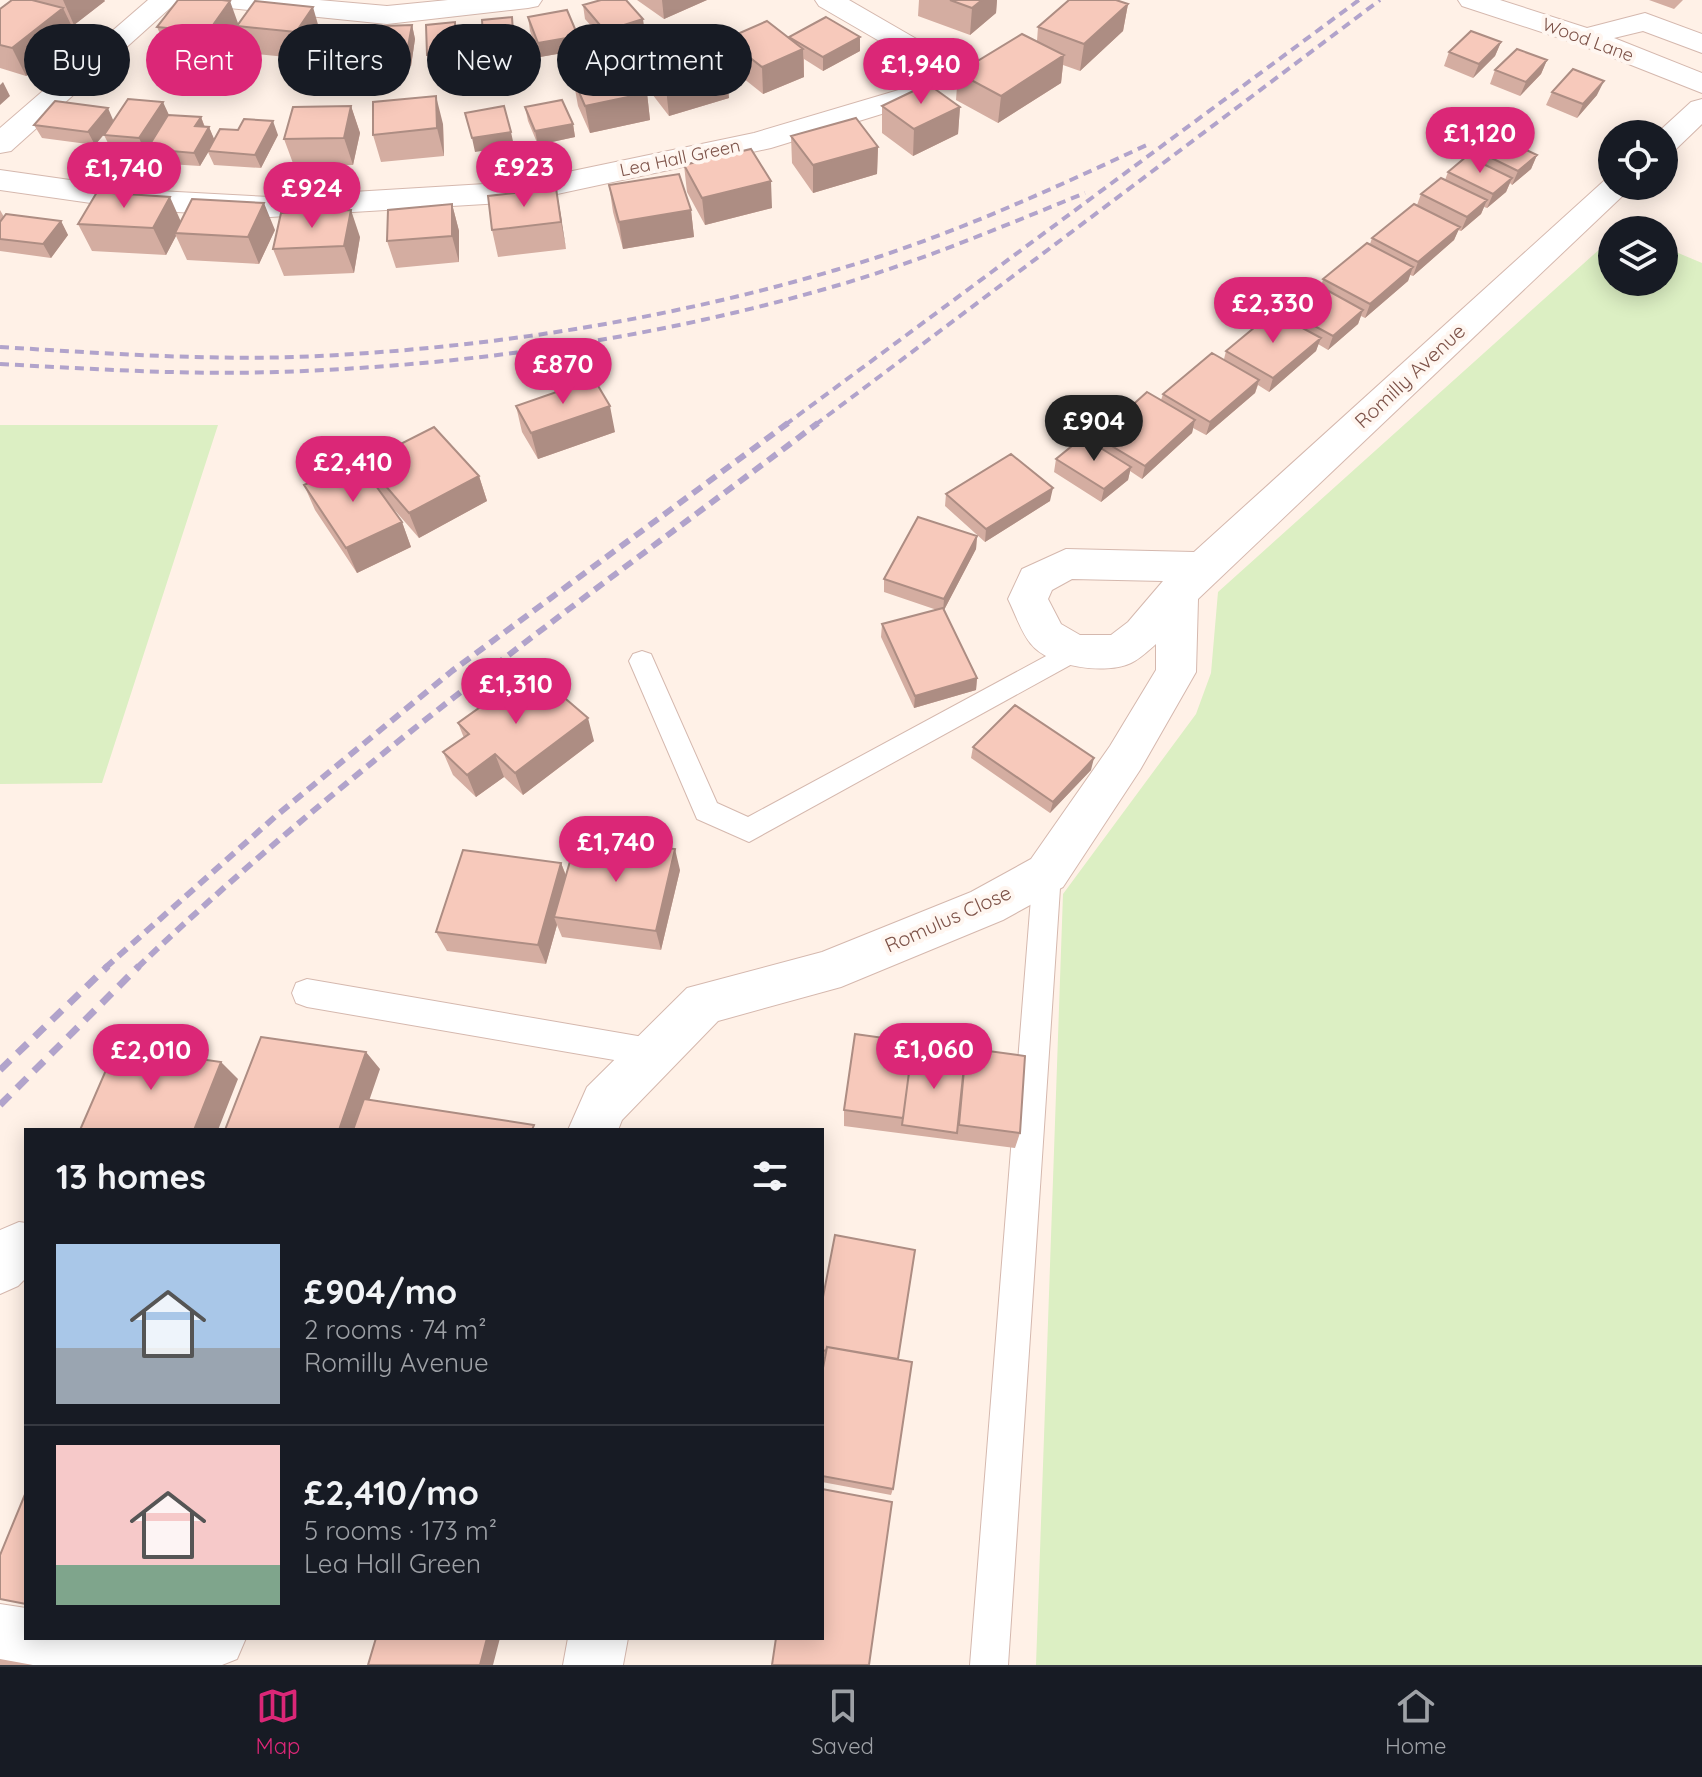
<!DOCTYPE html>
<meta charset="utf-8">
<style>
body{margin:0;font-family:Quicksand,sans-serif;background:#242831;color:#f1f3f6;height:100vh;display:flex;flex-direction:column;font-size:30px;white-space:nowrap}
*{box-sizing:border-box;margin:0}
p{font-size:26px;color:#9ea1a6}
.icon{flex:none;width:44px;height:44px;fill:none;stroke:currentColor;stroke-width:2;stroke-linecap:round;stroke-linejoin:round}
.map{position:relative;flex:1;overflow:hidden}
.side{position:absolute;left:24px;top:1128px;width:800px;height:512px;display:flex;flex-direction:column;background:#171b24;border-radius:0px;box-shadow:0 4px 20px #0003}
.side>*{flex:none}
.hud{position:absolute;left:24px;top:24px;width:800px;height:72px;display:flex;gap:16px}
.tools{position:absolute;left:1598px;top:120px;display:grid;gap:16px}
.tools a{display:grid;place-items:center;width:80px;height:80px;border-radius:50%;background:#171b24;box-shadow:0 4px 20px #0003;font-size:40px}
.price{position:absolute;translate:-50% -68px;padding:0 18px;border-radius:28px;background:#db2777;color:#fff;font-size:26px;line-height:52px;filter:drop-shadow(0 2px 4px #0008)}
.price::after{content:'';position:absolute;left:50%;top:48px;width:24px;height:18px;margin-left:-12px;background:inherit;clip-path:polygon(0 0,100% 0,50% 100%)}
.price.current{background:#222;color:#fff}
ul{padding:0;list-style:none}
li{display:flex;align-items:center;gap:24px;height:200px;padding:0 32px}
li+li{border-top:2px solid #363941}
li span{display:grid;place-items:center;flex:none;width:224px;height:160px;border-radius:0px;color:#555}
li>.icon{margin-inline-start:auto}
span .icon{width:96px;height:96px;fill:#fffc;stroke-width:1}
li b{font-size:34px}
h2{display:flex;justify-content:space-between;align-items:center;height:96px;padding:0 32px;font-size:34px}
.pill{padding:0 28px;border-radius:36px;background:#171b24;box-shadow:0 4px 20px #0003;font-size:28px;line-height:72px}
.pill.current{background:#db2777;color:#fff}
.menu{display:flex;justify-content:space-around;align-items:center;height:112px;border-top:2px solid #363941;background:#171b24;font-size:22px;color:#9ea1a6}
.menu a{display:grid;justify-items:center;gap:4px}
.menu .current{color:#db2777}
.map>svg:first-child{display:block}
.green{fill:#dcefc3}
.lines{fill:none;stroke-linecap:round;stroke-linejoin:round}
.service-casing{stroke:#d5b8ae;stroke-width:2}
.minor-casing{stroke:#d5b8ae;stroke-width:2}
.service{fill:#fff;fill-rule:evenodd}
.minor{fill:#fff;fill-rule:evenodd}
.rail-far2{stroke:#b1a3cb;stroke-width:4;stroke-dasharray:9 6;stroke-linecap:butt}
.rail-far1{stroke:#b1a3cb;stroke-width:6;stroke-dasharray:11 7;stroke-linecap:butt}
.rail{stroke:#b1a3cb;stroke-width:7;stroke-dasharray:14 10;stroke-linecap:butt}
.wall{fill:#d4ada1}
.shaded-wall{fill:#ad8d83}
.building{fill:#f7c9bb;stroke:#ad8d83;stroke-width:2}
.labels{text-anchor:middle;stroke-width:8;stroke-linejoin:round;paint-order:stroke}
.far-street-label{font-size:18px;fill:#7c5147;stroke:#fff6f0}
.street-label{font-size:20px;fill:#7c5147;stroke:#fff6f0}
</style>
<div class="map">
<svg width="1702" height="1665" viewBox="0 0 1702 1665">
<rect width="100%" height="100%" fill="#fff1e7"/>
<path class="green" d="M1612 238V282H1664V247L1702 263V1665H1036L1063 894 1196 714 1211 673 1218 592Z
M0 425H218L102 783 0 784Z"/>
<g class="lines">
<g class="service-casing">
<path id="service" d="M1074 641 1083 644 1087 651 1083 658 749 842 697 819 629 661 633 654 642 651 651 654 717 803 748 817Z
M1047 861 1057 864 1061 873 1008 1665H970L1033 873 1037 864Z
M307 979 655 1039 666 1043 670 1053 666 1063 655 1067 307 1007 296 1003 292 993 296 983Z"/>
</g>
<g class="minor-casing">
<path id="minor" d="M148 0H179L11 151 0 153V128Z
M215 0H319L387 6 448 0H542L538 6 528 8 387 24 229 8 219 6Z
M815 0H849L920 41 947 75 924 101 771 148 520 202 270 217 140 210 0 190V170L140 190 270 197 520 182 754 133 902 89 916 74 900 53 819 6Z
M1458 0H1500L1587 28 1645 13 1702 34V53L1643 31 1614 38 1702 73V93L1578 44 1462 6Z
M1702 99V124L1675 150 1664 152V134H1656L1691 102Z
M1612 177V186H1633L1198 599 1196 672 1140 770 1063 887 1003 920 841 987 718 1021 622 1120 618 1130H568L587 1087 687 988 822 952 971 892 1031 859 1110 746 1156 670V644C1149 650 1140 659 1131 663 1106 675 1049 667 1031 644 1021 632 1015 613 1008 599L1022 569 1066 549 1194 552 1606 179ZM1072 579 1163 581 1128 622 1111 635H1080L1061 624 1048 599 1052 590Z
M19 1222 26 1223V1278L18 1286 0 1294V1230Z
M0 1604 26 1608V1638H246L237 1659 222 1665H10L0 1664Z
M568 1638H628L623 1665H563Z"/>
</g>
<use href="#service" class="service"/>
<use href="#minor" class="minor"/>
<path class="rail-far2" d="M0 347C98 353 197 360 296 357 493 349 690 317 878 257 972 226 1061 185 1151 143
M0 364C92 369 185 375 277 372 462 366 647 340 825 289 914 264 999 228 1085 193
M785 425 1359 0
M815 425 1380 0"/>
<path class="rail-far1" d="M105 968 277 815 452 671 788 423
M137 968C347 767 586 597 818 423"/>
<path class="rail" d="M0 1070 108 966
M0 1105 139 966"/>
</g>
<path class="wall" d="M12 0H104L105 1 74 25 71 24 76 35 26 76 0 68V9Z
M637 0H707L664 19Z
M919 0H997L996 13 970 35 918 16Z
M1649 0H1683L1674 9Z
M1128 4 1123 31 1080 71 1063 65 1061 83 998 123 956 100 958 73 1037 41 1038 27Z
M583 5 645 33 607 44 585 19Z
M512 17 514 31 517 60 430 69 427 55 458 37 483 35Z
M528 17 578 36 580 50 540 57 530 31Z
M239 24 321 35 306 59 247 53 239 30 218 59 169 54 157 27Z
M412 25 415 39 411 66 383 67 379 53Z
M374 28 378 41 369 63 324 62 319 48Z
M789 37 860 51 823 71 804 59V77L763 94 728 66 726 39 789 38Z
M1501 42 1495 56 1473 78 1444 66 1449 52Z
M1547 60 1541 74 1520 96 1490 84 1495 70Z
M646 63 729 98 669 116 649 90Z
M573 78 647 93 650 120 590 133 578 106Z
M1552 92 1597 95 1577 118 1546 105Z
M351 106 360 133 353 165 294 166 284 139Z
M882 106 960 107 958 134 913 156 882 133Z
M525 107 573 124 575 137 538 145 528 121Z
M169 115 201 117 205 127H209L214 140 278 135 261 168 214 165 208 152 200 166 153 163 147 149 149 146 145 151 111 149 104 135 108 130 95 145 42 138 34 125 114 121Z
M443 124 444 156 381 162 373 135Z
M791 136 878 147 877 174 813 193 792 163Z
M1473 149 1537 155 1531 169 1512 185 1510 183 1506 192 1487 208 1484 207 1481 214 1461 231 1458 230 1454 240 1413 276 1410 275 1408 281 1365 318 1361 316 1358 324 1328 350 1318 344 1316 351 1269 392 1258 385 1255 393 1206 435 1193 428 1192 433 1142 479 1130 471 1128 480 1101 502 1054 472 1056 459 1095 445 1097 437 1161 400 1163 394 1224 359 1226 351 1283 317 1285 310 1321 287 1323 279 1370 244 1372 238 1417 205 1421 194 1445 180 1448 172 1470 157Z
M684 165 772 208 705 225 687 192Z
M609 185 691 210 694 237 623 249 613 212Z
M556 188 566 249 498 257 492 230Z
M452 204 459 231V262L396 268 387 241Z
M0 210 4 217 61 221 68 235 51 258 0 251Z
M181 221 275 230 259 264 187 260 176 236 166 255 92 251 78 224Z
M360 237 354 273 284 276 273 249Z
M516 406 615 432 538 459 522 432Z
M365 462 479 476 487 501 419 538 384 498 402 522 411 547 357 573 315 510 304 485 373 483Z
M946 494 1050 501 985 542 945 506Z
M977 536 976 549 944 610 977 678 976 690 914 708 881 637 882 624 937 610 884 592V579Z
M458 723 594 741 523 795 504 777 476 797 453 775 443 752 464 738Z
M973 747 1091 770 1050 813 971 758Z
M561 863 566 875 680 870 661 950 562 937 557 925 546 964 447 951 436 932Z
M966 1048 1020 1133 1015 1148 844 1126V1110L912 1051 965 1057Z
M822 1302 898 1359 893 1489 891 1495 822 1482V1373L825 1356 822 1355Z
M0 1659 33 1665H0Z"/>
<path class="shaded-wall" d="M63 0H104L105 1 74 25Z
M662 0H707L664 19Z
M982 0H997L996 13 970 35 972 8Z
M230 1 239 26H237L239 30 218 59 208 32Z
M1128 4 1123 31 1080 71 1084 44Z
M313 7 321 35 306 59 296 32Z
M63 8 76 35 26 76 12 48Z
M512 17 514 31 517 60 514 47Z
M643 19 645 33 607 44 605 31Z
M412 25 415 39 411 66 407 52Z
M374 28 378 41 369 63 365 49Z
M578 36 580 50 540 57 538 43Z
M860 37V51L823 71V57Z
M1501 42 1495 56 1473 78 1479 64Z
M803 49 804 77 763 94 762 67Z
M1064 55 1061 83 998 123 1001 96Z
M1547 60 1541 74 1520 96 1526 82Z
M727 70 729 98 669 116 666 88Z
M1604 81 1597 95 1577 118 1583 104Z
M3 82 10 96 0 105V85Z
M647 93 650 120 590 133 585 106Z
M436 96 443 124 444 156 437 128Z
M163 102 169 115 145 151 139 138Z
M351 106 360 133 353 165 344 138Z
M960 107 958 134 913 156 914 129Z
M108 108 114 122 95 145 88 132Z
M201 117 206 131 195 126Z
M273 121 278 135 261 168 255 155Z
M573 124 575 137 538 145 535 131Z
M209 127 215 141 200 166 194 153Z
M511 132 514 146 475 152 472 138Z
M878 147 877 174 813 193V165Z
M1537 155 1531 169 1512 185 1518 171Z
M1512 178 1506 192 1487 208 1493 194Z
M771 181 772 208 705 225 702 198Z
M556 188 561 216 566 249 561 222Z
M170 197 182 224 175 233 176 236 166 255 153 228Z
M1487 200 1481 214 1461 231 1467 217Z
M264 203 275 230 259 264 248 237Z
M452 204 459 231V262L452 236Z
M351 210 360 237 354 273 344 246Z
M691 210 694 237 623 249 619 222Z
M61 221 68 235 51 258 43 244Z
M1460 227 1454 240 1413 276 1418 262Z
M1413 267 1408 281 1365 318 1370 304Z
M1363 310 1358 324 1328 350 1333 336Z
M1321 338 1316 351 1269 392 1273 378Z
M1259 380 1255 393 1206 435 1210 422Z
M610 406 615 432 538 459 531 433Z
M1195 420 1192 433 1142 479 1145 466Z
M1131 467 1128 480 1101 502 1104 489Z
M479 476 487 501 419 538 409 513Z
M1053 488 1050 501 985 542 986 529Z
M402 522 411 547 357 573 346 548Z
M977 536 976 549 943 612 944 599Z
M977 678 976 690 914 708 915 696Z
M588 718 594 741 523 795 515 773Z
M495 754 504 777 476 797 467 775Z
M1094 758 1091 770 1050 813 1053 802Z
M675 849 680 870 661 950 656 931Z
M561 863 569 884 554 917 557 925 546 964 538 945Z
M366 1052 380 1069 359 1130H339Z
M221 1062 238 1079 218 1130H194Z
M487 1638H500L493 1665H480Z"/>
<path class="building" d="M12 0H32L63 8 12 48 0 45V9Z
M178 0H222L230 1 208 32 157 27Z
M601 0H626L643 19 605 31 583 5Z
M950 0H982L972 8Z
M1069 0H1116L1128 4 1084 44 1038 27Z
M255 1 313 7 296 32 237 26Z
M567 10 578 36 538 43 528 17Z
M512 17 514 47 427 55 426 25 455 22V38L483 35 482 20Z
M826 17 860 37 823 57 789 37Z
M767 21 803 49 762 67 726 39Z
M412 25 407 52 379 53 384 26Z
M329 26 374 28 365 49 319 48Z
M1471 31 1501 42 1479 64 1449 52Z
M1022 34 1064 55 1001 96 958 73Z
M706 45 727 70 666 88 646 63Z
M1517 49 1547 60 1526 82 1495 70Z
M633 66 647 93 585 106 573 78Z
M1573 69 1604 81 1583 104 1552 92Z
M928 84 960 107 914 129 882 106Z
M436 96 437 128 373 135V102Z
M128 99 163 102 139 138 104 135Z
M562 100 573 124 535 131 525 107Z
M55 101 108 108 88 132 34 125Z
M351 106 344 138 284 139 293 107Z
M504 106 511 132 472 138 465 113Z
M168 115 201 117 195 126 209 127 194 153 147 149Z
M856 118 878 147 813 165 791 136Z
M244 119 273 121 255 155 208 151 220 129 238 130Z
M1492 134 1537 155 1518 171 1473 149Z
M751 149 771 181 702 198 684 165Z
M1467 156 1512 178 1493 194 1448 172Z
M679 174 691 210 619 222 609 185Z
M1441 178 1487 200 1467 217 1421 194Z
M556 188 561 222 492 230 488 196Z
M97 192 170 197 153 228 78 224Z
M192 199 264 203 248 237 175 233Z
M452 204V236L387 241 388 210Z
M1414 204 1460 227 1418 262 1372 238Z
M351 210 344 246 273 249 281 213Z
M6 214 61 221 43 244 0 239V222Z
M1367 243 1413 267 1370 304 1323 279Z
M1316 284 1363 310 1333 336 1285 310Z
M1273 312 1321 338 1273 378 1226 351Z
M1212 353 1259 380 1210 422 1163 394Z
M594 379 610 406 531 433 516 406Z
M1147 392 1195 420 1145 466 1097 437Z
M434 427 479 476 409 513 365 462Z
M1083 437 1131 467 1104 489 1056 459Z
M1011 454 1053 488 986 529 946 494Z
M358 461 402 522 346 548 304 485Z
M918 517 977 536 944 599 884 579Z
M943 608 977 678 915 696 882 624Z
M532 670 588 718 515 773 495 754 467 775 443 752 469 734 458 723Z
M1015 705 1094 758 1053 802 973 747Z
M577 837 675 849 656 931 554 917Z
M463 850 561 863 538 945 436 932Z
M855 1034 913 1042 903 1118 844 1110Z
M261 1037 366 1052 339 1130H225Z
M116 1047 221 1062 194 1130H80Z
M966 1048 1025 1056 1020 1133 959 1125Z
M912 1050 965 1057 957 1133 902 1125Z
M364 1099 534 1125 532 1130H353Z
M835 1235 915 1250 898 1359 827 1347 826 1351 822 1350V1302Z
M827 1347 912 1362 893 1489 822 1476V1373Z
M822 1489 892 1502 869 1665H772L776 1638H822Z
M26 1492V1604L0 1599V1555Z
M376 1638H487L480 1665H368Z"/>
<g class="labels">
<g class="far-street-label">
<text transform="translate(1588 40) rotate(20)" y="6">Wood Lane</text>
<text transform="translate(680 158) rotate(-12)" y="6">Lea Hall Green</text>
</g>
<g class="street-label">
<text transform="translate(1410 376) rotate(-43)" y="7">Romilly Avenue</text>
<text transform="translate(948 919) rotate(-24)" y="7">Romulus Close</text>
</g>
</g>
</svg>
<div class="tools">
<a><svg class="icon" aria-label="locate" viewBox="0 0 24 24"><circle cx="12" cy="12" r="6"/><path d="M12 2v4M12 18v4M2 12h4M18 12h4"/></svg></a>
<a><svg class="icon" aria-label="layers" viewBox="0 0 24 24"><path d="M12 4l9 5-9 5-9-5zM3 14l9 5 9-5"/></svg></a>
</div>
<b class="price" style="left:921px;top:106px">£1,940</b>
<b class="price" style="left:1480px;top:175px">£1,120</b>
<b class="price" style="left:524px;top:209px">£923</b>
<b class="price" style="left:124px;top:210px">£1,740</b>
<b class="price" style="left:312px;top:230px">£924</b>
<b class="price" style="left:1273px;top:345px">£2,330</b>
<b class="price" style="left:563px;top:406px">£870</b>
<b class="price current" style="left:1094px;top:463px">£904</b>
<b class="price" style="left:353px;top:504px">£2,410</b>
<b class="price" style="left:516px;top:726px">£1,310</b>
<b class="price" style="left:616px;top:884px">£1,740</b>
<b class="price" style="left:934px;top:1091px">£1,060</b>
<b class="price" style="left:151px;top:1092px">£2,010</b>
<div class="hud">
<a class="pill">Buy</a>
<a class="pill current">Rent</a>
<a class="pill">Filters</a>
<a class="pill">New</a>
<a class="pill">Apartment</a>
</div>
<section class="side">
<h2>13 homes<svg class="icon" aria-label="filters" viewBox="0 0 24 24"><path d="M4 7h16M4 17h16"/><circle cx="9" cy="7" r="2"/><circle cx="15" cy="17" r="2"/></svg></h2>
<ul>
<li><span style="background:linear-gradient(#a9c7e8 65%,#9aa5b1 0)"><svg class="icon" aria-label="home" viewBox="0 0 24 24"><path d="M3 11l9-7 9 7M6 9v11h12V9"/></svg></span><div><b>£904/mo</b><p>2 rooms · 74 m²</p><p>Romilly Avenue</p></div></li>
<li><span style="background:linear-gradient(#f6c9c9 75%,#7fa58c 0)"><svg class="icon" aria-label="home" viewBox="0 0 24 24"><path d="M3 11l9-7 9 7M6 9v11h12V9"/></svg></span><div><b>£2,410/mo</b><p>5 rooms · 173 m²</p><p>Lea Hall Green</p></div></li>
</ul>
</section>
</div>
<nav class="menu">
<a class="current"><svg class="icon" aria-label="map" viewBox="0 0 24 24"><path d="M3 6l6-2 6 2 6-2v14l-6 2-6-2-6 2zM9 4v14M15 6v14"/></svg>Map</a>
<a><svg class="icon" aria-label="saved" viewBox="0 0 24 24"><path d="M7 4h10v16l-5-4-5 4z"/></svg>Saved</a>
<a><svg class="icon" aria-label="home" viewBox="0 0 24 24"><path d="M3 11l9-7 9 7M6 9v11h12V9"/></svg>Home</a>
</nav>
